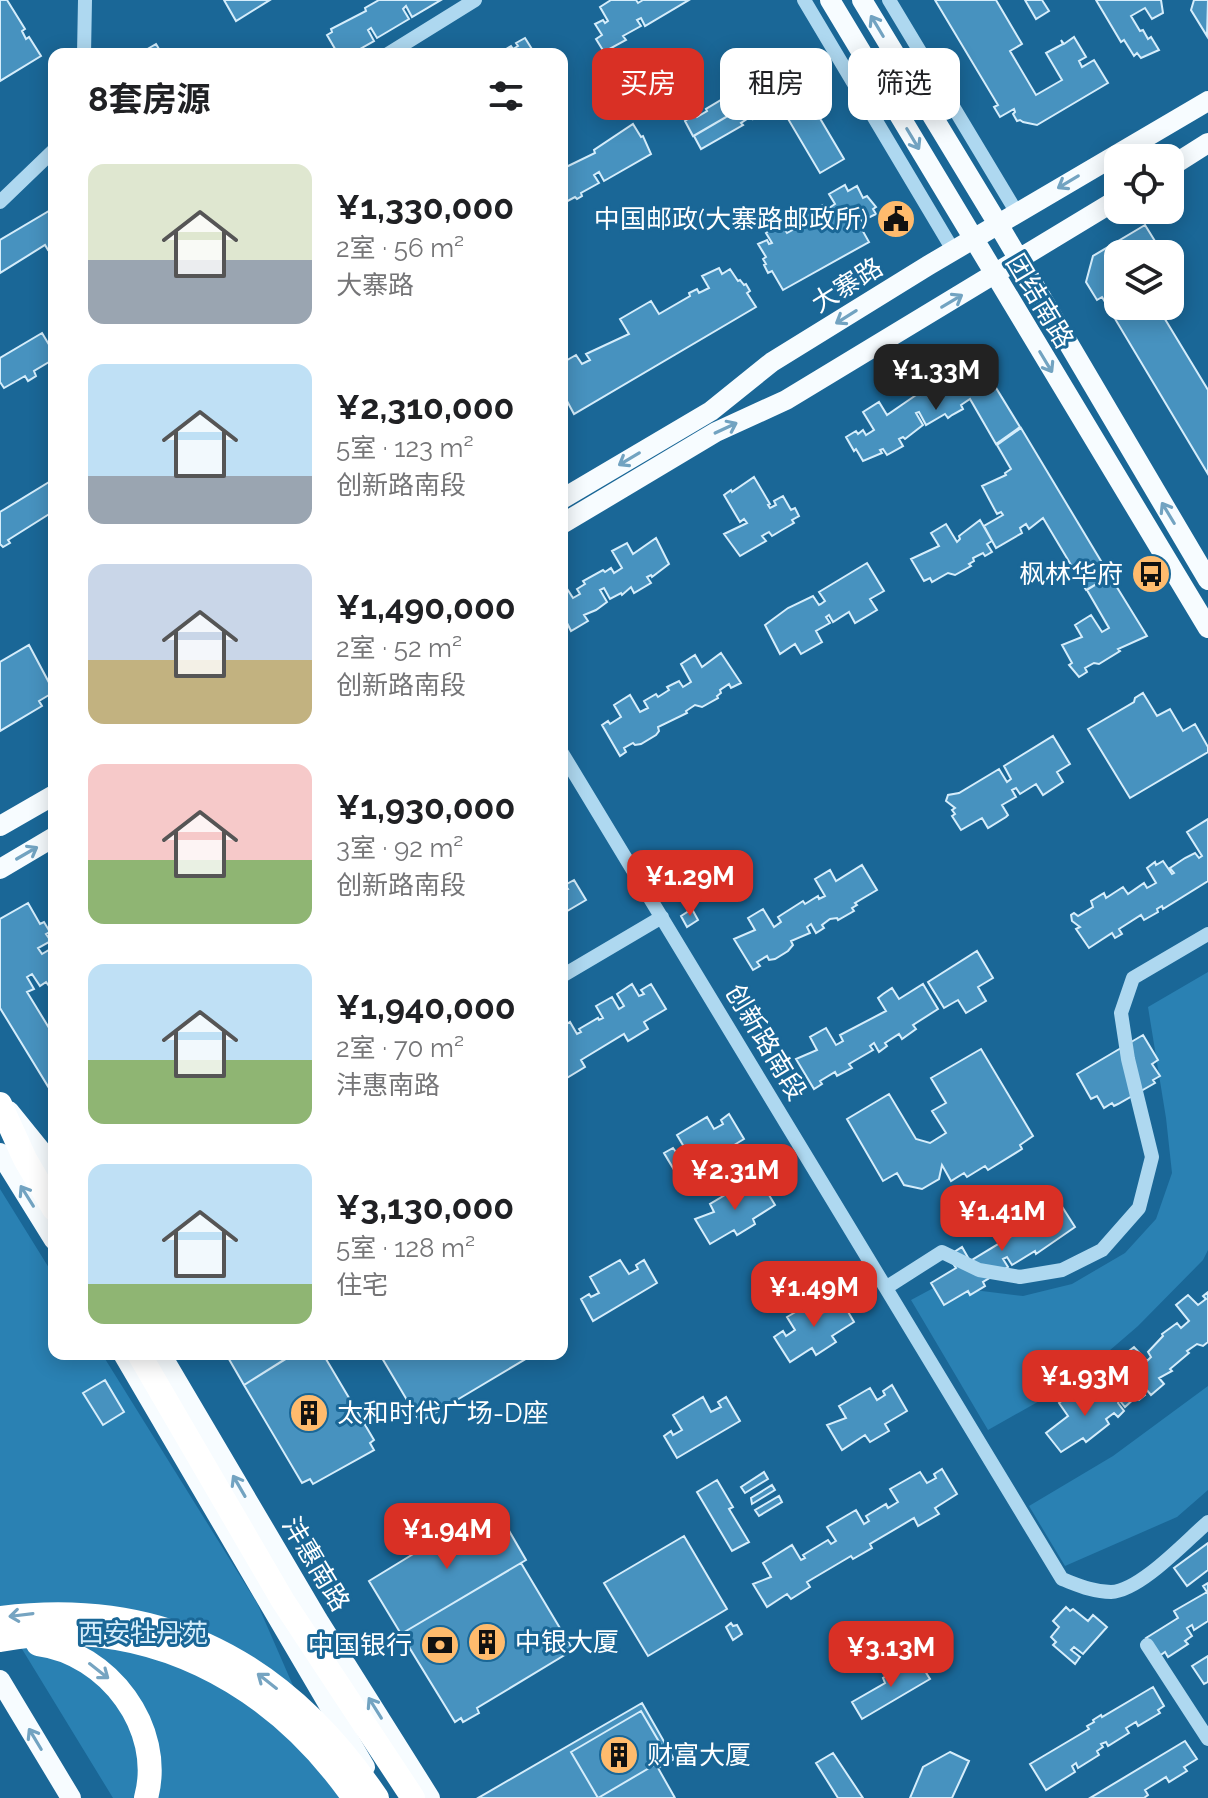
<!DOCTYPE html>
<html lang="zh">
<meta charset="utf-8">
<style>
body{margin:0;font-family:Raleway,"Noto Sans SC",sans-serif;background:#f6f6f6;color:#202124;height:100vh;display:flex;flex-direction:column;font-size:30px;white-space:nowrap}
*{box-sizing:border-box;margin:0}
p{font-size:26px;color:#757577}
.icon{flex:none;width:44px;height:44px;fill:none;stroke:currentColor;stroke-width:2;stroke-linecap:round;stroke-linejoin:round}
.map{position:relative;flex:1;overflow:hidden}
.drawer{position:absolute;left:48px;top:48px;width:520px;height:1312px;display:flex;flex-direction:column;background:#fff;border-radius:16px;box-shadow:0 4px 20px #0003}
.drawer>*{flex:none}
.hud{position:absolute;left:592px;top:48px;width:496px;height:72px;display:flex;gap:16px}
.buttons{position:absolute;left:1104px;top:144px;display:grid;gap:16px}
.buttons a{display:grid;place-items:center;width:80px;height:80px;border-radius:16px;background:#fff;box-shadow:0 4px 20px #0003;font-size:40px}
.price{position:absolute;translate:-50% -68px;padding:0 18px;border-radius:16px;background:#d93025;color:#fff;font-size:26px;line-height:52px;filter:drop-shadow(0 2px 4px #0008)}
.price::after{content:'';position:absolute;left:50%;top:48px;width:24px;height:18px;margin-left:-12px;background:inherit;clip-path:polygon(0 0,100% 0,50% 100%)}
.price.on{background:#222;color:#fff}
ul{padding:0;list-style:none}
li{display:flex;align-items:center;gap:24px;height:200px;padding:0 40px}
li span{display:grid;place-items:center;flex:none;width:224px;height:160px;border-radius:16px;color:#555}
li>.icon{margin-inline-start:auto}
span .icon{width:96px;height:96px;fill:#fffc;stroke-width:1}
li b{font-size:34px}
h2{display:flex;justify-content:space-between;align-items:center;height:96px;padding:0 40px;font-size:34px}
.chip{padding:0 28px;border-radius:16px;background:#fff;box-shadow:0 4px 20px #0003;font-size:28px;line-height:72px}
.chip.on{background:#d93025;color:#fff}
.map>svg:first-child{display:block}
.green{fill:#2a81b3}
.building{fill:#4792bf;stroke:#d5edfb;stroke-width:2}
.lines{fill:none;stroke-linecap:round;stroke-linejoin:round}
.minor{stroke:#aed8f0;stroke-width:14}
.major{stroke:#f7fcff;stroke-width:20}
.highway{stroke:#fff;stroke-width:24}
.oneway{stroke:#72a3c1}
.oneway2{stroke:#76a4c1}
.labels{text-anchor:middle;stroke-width:6;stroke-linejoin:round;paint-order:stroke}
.poi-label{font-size:26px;fill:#fff;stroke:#1a6797;text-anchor:end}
.street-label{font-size:26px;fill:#fff;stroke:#1a6797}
.park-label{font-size:26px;fill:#d5edfb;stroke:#1a6797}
</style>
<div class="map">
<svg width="1208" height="1798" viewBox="0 0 1208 1798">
<rect width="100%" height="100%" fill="#1a6797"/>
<path class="green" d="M1208 972V1250L1203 1260 1138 1326 1073 1382 988 1430 911 1300 952 1278 974 1290 1023 1296 1072 1284 1125 1253 1156 1219 1172 1173 1166 1118 1148 1007Z
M0 1189 54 1276V1354H102L257 1603 342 1798H113L0 1613Z
M1208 1386V1490L1177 1517 1065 1566 1029 1506 1113 1456Z"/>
<path class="building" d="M0 0H7L25 29 22 31 26 39 29 37 41 56 0 81Z
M224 0H270L236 21Z
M379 0H441L412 17 406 6 403 9 409 19 377 38 371 28 368 30 374 41 351 54H338L327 35 332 32 331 29 366 11 365 8Z
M611 0H636L638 3 643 0H689L645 26 641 18 637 20 641 26 623 36 626 40 604 52 596 39 602 35 595 24 603 20 605 23 608 21 600 7Z
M935 0H996L1022 44 1010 51 1036 95 1062 80 1046 53 1063 44 1061 40 1064 44 1074 37 1086 57 1079 61 1082 67 1094 60 1108 83 1037 125 1023 122 1020 120 1017 121 1013 114 1015 112 1014 109 1000 117 994 107 998 105Z
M1025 0H1042L1049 11 1036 19Z
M1096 0H1161L1163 13 1152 19 1145 8 1131 16 1140 31 1143 30 1148 39 1151 37 1159 50 1141 58 1137 53 1134 56 1124 40 1121 42Z
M1194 0H1208L1207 36 1191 10Z
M525 38 535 54H498L511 46 513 49 518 46 516 43Z
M156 44 162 54H139Z
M773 65 776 70 785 65 793 78 693 136 685 121 695 114 697 117 707 111 706 109 726 97 727 99 751 83 754 88 763 83 757 74Z
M796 76 805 87 802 88 844 159 820 173 781 107 790 102 786 96 785 100 753 119 748 109 743 112 747 119 741 123 743 125 701 149 694 136Z
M633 124 641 137 643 136 651 154 604 181 599 172 594 175 599 183 581 193 582 196 577 199 575 197 562 204V169L595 153 594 150Z
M845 185 848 191 857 186 863 198 867 196 876 207 873 209 876 214 862 221 860 217 856 219 869 242 783 290 772 271 768 273 764 265 766 264 763 259 766 257 758 244 767 240 769 244 772 243 766 233 781 224 787 233 794 229 791 223 815 212 814 210 823 205 826 210 835 204 829 194Z
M54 208V240L52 242 54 247 48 250 45 245 0 273V240Z
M1145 225 1163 254H1118V306H1157L1208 390V474L1102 297 1097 300 1086 282 1093 256Z
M1170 265 1180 281 1170 287Z
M719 268 722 274 730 269 738 281 740 280 744 285 746 284 750 291 747 293 756 307 574 414 567 401 563 404 562 363 576 355 582 364 590 360 586 354 629 334 620 319 651 301 659 314 690 296 689 293 697 289 699 293 709 288 702 276Z
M42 333 54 353V359L34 371 36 376 28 381 25 376 4 388 0 382V358Z
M966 364 974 377 985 370 1020 427 996 444 970 399 961 405 963 409 952 415 948 418 945 414 926 425 919 412 916 413 923 425 905 439 903 437 899 439 903 446 887 455 883 449 880 450 882 453 863 461 856 449 854 451 846 437 856 431 858 434 863 430 866 435 874 430 863 412 879 402 887 415 919 393 921 395 926 392 928 396 937 391 927 375 943 365 950 378 957 373 955 370Z
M1021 428 1110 576 1086 590 1043 518 1029 529 1026 524 1020 528 1022 533 996 548 984 526 1003 515 1001 512 997 514 982 486 1006 475 1005 473 1011 469 997 445Z
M754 477 770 504 768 505 770 508 776 505 774 501 783 496 791 510 795 508 799 516 792 520 794 523 782 530 772 536 769 532 762 536 766 541 740 556 724 534 747 523 744 519 740 522 724 495 731 490 732 492Z
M54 479V511L8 540 10 543 3 547 0 544V512Z
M980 520 992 541 987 544 992 552 985 556 983 553 973 558 974 561 969 564 971 566 955 575 948 573 932 582 930 578 924 581 911 559 939 546 931 533 946 524 957 542 960 539 959 536Z
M656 538 669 564 652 577 651 575 647 577 651 583 634 593 631 587 622 595 621 593 610 599 604 588 600 590 607 602 596 610 584 615 588 621 571 631 568 625 562 633V581L573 598 580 594 577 589 585 584 583 581 603 570 605 572 611 568 614 573 622 568 612 551 627 543 633 554Z
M867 563 884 591 870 599 877 610 855 623 849 612 833 622 829 615 826 617 830 623 816 631 822 642 801 654 795 644 780 654 765 625 788 608 813 596 819 605 821 604 825 601 819 592Z
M1110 576 1147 636 1118 649 1120 651 1099 664 1094 663 1085 668 1087 672 1079 677 1069 665 1072 663 1062 645 1082 637 1075 625 1091 615 1102 632 1109 628 1087 590Z
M29 645 54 692 39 701 42 706 0 731V662Z
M721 653 741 683 731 688 729 684 720 690 721 693 717 696 718 698 702 707 695 705 686 711 687 713 658 727 659 731 656 735 641 744 635 745 633 743 624 748 626 752 620 756 602 725 608 721 610 724 621 717 614 705 630 695 640 712 648 708 644 701 656 694 658 697 669 690 667 687 679 681 683 687 691 682 681 664 695 655 702 667Z
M1143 693 1157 716 1170 709 1183 731 1195 724 1208 747V752L1130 798 1088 729 1134 702 1135 698Z
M1053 736 1070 764 1057 772 1063 782 1043 795 1036 784 1020 794 1016 788 1012 790 1016 797 1002 805 1008 815 1006 817 988 828 982 818 961 830 952 816 955 814 952 810 955 808 946 801 948 795 959 793 999 769 1007 782 1011 779 1004 766Z
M1208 819V881L1163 909 1162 906 1157 909 1158 912 1144 920 1141 915 1119 929 1122 934 1115 938 1112 933 1089 948 1076 929 1080 927 1072 921 1071 915 1074 913 1078 916 1093 907 1091 901 1104 893 1106 898 1123 887 1128 894 1144 883 1147 888 1156 883 1147 868 1155 862 1156 865 1163 861 1172 874 1174 873 1170 868 1185 858 1195 853 1199 858 1202 856 1187 832Z
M862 865 877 890 855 903 857 905 852 908 854 911 838 920 837 918 830 919 822 925 824 928 816 933 811 924 807 927 810 933 791 941 793 945 788 951 775 959 769 960 767 956 757 962 760 966 753 970 734 939 755 930 748 918 763 909 774 927 781 922 778 917 803 901 805 904 818 896 819 899 825 896 815 879 830 870 836 881Z
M574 880 586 900 562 914V891L568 889 565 885Z
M28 903 40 924 44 922 50 932 46 934 51 941 38 948 42 954 54 947V993L46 982 40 986 32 974 27 977 34 989 27 992 54 1036V1090L52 1086 49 1088 0 1008V919Z
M692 909 698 920 687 927 681 916Z
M977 951 993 978 978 987 986 1001 966 1013 958 1000 944 1008 928 982Z
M632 984 639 996 644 994 641 990 651 984 666 1009 644 1022 648 1029 628 1041 624 1034 581 1060 585 1067 565 1079 562 1073V1027L570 1022 577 1034 581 1032 579 1029 598 1018 599 1020 603 1018 596 1006 612 997 619 1009 624 1006 617 994Z
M923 984 938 1009 913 1025 916 1029 902 1039 899 1034 885 1043 887 1046 879 1052 874 1043 870 1046 873 1050 849 1064 852 1068 837 1076 835 1072 820 1081 822 1084 814 1089 796 1059 817 1050 810 1037 826 1028 836 1045 843 1041 840 1035 886 1011 878 998 883 994 892 988 899 999Z
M1143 1035 1158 1060 1152 1064 1160 1076 1153 1080 1155 1083 1118 1104 1114 1106 1112 1103 1104 1108 1097 1096 1091 1099 1077 1074Z
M981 1049 1033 1136 1020 1145 1022 1149 988 1170 985 1166 967 1177 964 1173 951 1181 942 1165 939 1179 922 1189 904 1185 897 1173 883 1181 847 1119 889 1094 916 1139 930 1143 946 1133 932 1111 946 1103 931 1078Z
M729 1114 744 1139 721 1153 725 1159 715 1166 706 1171 702 1164 679 1178 664 1153 673 1148 676 1152 684 1147 677 1135 707 1117 714 1129 723 1124 721 1120Z
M760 1180 775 1205 753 1219 755 1224 737 1235 734 1230 710 1244 695 1219 714 1212 710 1204 740 1186 745 1194 753 1189 751 1185Z
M1061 1205 1075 1227 1036 1254 1035 1251 1012 1265 1007 1257 1003 1259 1008 1267 983 1282 985 1286 970 1295 968 1291 944 1305 931 1283 956 1268 948 1256 962 1247 970 1261 1023 1229 1014 1215 1029 1206 1038 1220Z
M620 1260 629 1274 638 1269 636 1265 644 1260 657 1283 593 1321 581 1299 589 1294 591 1297 599 1293 590 1277Z
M1208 1292V1342L1203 1346 1197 1344 1187 1351 1189 1353 1170 1369 1172 1371 1159 1378 1164 1384 1151 1395 1146 1389 1143 1392 1145 1395 1139 1400 1136 1397 1125 1407 1109 1387 1129 1369 1120 1358 1134 1347 1147 1361 1151 1357 1148 1352 1163 1336 1162 1334 1177 1323 1181 1328 1189 1321 1176 1305 1188 1295 1198 1305 1206 1299 1203 1296Z
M840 1298 854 1322 832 1336 836 1342 816 1355 812 1348 790 1362 774 1337 783 1331 786 1336 795 1330 787 1317 816 1300 824 1312Z
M226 1354H293L244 1385Z
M294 1354H323L374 1440 370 1443 374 1450 313 1484 310 1479 302 1483 244 1385Z
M388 1354H534L420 1422 382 1358Z
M105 1380 124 1412 103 1425 83 1393Z
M1104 1382 1119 1401 1118 1403 1124 1411 1118 1417 1114 1413 1106 1419 1109 1424 1086 1442 1083 1438 1061 1452 1046 1433 1068 1416 1059 1403 1073 1392 1083 1404 1099 1391 1096 1388Z
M892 1385 907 1411 885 1424 889 1431 870 1442 865 1435 842 1450 827 1425 846 1418 839 1406 870 1388 877 1400 885 1395 883 1391Z
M703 1397 711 1412 721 1407 718 1402 726 1397 740 1421 677 1458 664 1436 671 1431 673 1435 682 1430 673 1415Z
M942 1469 957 1494 935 1508 939 1514 918 1526 914 1518 870 1544 872 1548 853 1559 851 1556 807 1582 810 1587 791 1599 787 1594 767 1607 753 1584 771 1577 763 1563 792 1545 801 1560 805 1558 803 1555 828 1540 831 1544 836 1541 827 1527 856 1510 864 1524 869 1521 866 1516 886 1504 888 1508 898 1502 890 1489 920 1472 927 1483 936 1478 934 1474Z
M764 1472 768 1479 745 1493 741 1487Z
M717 1480 733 1507 729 1509 749 1542 732 1551 697 1492Z
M772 1485 775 1490 752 1504 751 1498Z
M779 1496 782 1502 759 1516 755 1510Z
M487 1509 502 1533 508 1529 526 1560 401 1634 369 1581Z
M684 1536 727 1609 648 1656 604 1583Z
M1208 1543V1570L1187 1586 1174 1568Z
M521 1563 573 1650 477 1708 479 1713 463 1722 461 1718 455 1722 401 1634Z
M1208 1583V1621L1194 1630 1192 1625 1187 1628 1192 1636 1185 1641 1188 1644 1168 1657 1165 1652 1158 1657 1146 1638 1178 1618 1174 1611 1207 1592 1203 1586Z
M1066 1607 1070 1611 1073 1609 1088 1621 1093 1615 1107 1627 1083 1654 1074 1647 1071 1650 1080 1657 1075 1664 1053 1645 1056 1642 1051 1637 1059 1627 1053 1621Z
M731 1623 733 1626 737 1625 742 1634 733 1640 726 1627Z
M1208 1656V1682L1204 1684 1192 1666Z
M920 1663 930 1679 862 1719 852 1702 885 1683 883 1678 907 1664 910 1668Z
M1153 1687 1164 1706 1158 1710 1160 1713 1138 1726 1136 1722 1126 1728 1129 1733 1108 1746 1106 1742 1101 1744 1103 1747 1097 1751 1099 1755 1078 1768 1076 1763 1072 1766 1075 1772 1046 1790 1030 1764 1089 1729 1087 1726 1094 1722 1093 1720 1101 1715 1102 1717Z
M642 1703 674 1759 658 1768 675 1798H478Z
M641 1711 668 1757 598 1798 571 1752Z
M1185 1741 1197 1759 1184 1767 1187 1771 1169 1782 1166 1777 1145 1790 1148 1795 1144 1798H1090Z
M950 1752 969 1761 952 1798H910L923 1767Z
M833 1753 863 1798H838L816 1763Z"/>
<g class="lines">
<path class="minor" d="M804 0 953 250
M889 0 1017 213
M84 54 85 0
M388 54 475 0
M0 202 54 150
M562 753 1062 1579C1078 1585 1093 1592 1111 1592 1140 1591 1186 1541 1208 1522
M562 976 662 917
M887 1287 942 1252 979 1270 1020 1277 1062 1270 1102 1250 1139 1208 1152 1157 1128 1059 1121 1013 1133 978 1208 934
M1147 1645 1208 1739"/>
<path class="major" d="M830 0 1208 628
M862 0 998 224 1208 580
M1170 167 1208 143
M562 499 711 411 772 362 929 265 1208 101
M562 524 716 432 786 400 1118 199
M0 826 54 795
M0 869 54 837
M9 1111 43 1153 54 1172
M0 1153 54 1240
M123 1354 365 1767
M161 1354 318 1620 430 1798
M0 1680 71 1798"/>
<path class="highway" d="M0 1104 25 1159 54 1209
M139 1354 283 1601 413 1798
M0 1618C163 1597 286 1663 377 1798
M0 1640C145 1612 272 1681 354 1798
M38 1644C108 1653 165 1728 146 1798"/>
</g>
<defs><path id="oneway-shaft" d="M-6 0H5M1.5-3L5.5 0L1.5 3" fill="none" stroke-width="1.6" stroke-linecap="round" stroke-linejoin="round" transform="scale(2)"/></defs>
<g class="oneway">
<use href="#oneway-shaft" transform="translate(877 26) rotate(-121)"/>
<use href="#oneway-shaft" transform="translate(913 139) rotate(59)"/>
<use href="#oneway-shaft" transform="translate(1068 182) rotate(149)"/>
<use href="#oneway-shaft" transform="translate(952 301) rotate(-31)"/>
<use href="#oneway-shaft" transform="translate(846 317) rotate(148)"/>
<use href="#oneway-shaft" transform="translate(1046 362) rotate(59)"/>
<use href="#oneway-shaft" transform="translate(726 428) rotate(-25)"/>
<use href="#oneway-shaft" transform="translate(629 459) rotate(149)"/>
<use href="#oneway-shaft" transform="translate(1168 513) rotate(-121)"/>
<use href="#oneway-shaft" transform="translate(27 853) rotate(-30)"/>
<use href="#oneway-shaft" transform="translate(27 1196) rotate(-122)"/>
<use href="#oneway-shaft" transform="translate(239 1486) rotate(-120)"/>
<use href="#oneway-shaft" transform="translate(375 1708) rotate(-122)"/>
<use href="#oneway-shaft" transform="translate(35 1739) rotate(-121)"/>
</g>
<g class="oneway2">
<use href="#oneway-shaft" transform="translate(21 1615) rotate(173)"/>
<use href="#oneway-shaft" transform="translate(99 1671) rotate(38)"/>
<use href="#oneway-shaft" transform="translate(267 1681) rotate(-142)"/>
</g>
<defs>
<g id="civic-disc" transform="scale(2)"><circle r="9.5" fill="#ffbb6d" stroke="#1a6797"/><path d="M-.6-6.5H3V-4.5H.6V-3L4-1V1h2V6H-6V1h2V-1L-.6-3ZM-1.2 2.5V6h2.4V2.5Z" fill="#111"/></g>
<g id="bus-disc" transform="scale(2)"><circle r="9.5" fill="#ffbb6d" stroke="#1a6797"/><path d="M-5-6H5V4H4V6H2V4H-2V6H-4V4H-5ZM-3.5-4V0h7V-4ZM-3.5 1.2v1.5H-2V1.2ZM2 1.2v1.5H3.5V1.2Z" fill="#111"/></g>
<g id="building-disc" transform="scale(2)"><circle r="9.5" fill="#ffbb6d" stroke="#1a6797"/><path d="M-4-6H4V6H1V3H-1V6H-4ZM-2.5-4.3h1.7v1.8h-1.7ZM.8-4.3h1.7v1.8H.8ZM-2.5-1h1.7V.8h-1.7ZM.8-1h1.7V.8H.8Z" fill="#111"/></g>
<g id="bank-disc" transform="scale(2)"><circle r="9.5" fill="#ffbb6d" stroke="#1a6797"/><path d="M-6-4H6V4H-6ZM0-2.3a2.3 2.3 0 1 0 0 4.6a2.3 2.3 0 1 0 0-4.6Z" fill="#111"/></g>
</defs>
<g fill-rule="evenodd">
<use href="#civic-disc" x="896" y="219"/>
<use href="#bus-disc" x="1151" y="574"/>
<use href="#building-disc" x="309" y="1413"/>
<use href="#building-disc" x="487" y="1642"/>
<use href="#bank-disc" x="440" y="1645"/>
<use href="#building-disc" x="619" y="1755"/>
</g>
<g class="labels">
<g class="poi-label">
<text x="868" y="228">中国邮政(大寨路邮政所)</text>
<text x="1123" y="583">枫林华府</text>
<text x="337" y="1422" text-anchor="start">太和时代广场-D座</text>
<text x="515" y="1651" text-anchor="start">中银大厦</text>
<text x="412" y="1654">中国银行</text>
<text x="647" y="1764" text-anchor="start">财富大厦</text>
</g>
<g class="street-label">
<text transform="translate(847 285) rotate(-32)" y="9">大寨路</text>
<text transform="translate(1040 301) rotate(59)" y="9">团结南路</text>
<text transform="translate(766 1042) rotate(59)" y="9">创新路南段</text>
<text transform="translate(316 1564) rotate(59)" y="9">沣惠南路</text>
</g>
<g class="park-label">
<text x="143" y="1642">西安牡丹苑</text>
</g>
</g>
</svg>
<div class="buttons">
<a><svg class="icon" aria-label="locate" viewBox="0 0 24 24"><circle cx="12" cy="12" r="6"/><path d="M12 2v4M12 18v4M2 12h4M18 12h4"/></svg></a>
<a><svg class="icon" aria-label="layers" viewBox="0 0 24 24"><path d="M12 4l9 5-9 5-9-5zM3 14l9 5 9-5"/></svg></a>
</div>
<b class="price on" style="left:936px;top:412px">¥1.33M</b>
<b class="price" style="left:690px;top:918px">¥1.29M</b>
<b class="price" style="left:735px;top:1212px">¥2.31M</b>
<b class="price" style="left:1002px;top:1253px">¥1.41M</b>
<b class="price" style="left:814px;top:1329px">¥1.49M</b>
<b class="price" style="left:1085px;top:1418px">¥1.93M</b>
<b class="price" style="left:447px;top:1571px">¥1.94M</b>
<b class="price" style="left:891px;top:1689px">¥3.13M</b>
<div class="hud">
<a class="chip on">买房</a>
<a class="chip">租房</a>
<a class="chip">筛选</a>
</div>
<section class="drawer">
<h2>8套房源<svg class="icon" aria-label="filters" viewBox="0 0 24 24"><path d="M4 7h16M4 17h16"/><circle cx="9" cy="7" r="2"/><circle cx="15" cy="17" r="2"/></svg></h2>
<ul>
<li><span style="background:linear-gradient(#dfe7d0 60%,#9aa5b1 0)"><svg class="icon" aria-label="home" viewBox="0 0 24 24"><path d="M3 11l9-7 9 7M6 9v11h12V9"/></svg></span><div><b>¥1,330,000</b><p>2室 · 56 m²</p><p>大寨路</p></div></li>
<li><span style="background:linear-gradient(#bfe0f5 70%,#9aa5b1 0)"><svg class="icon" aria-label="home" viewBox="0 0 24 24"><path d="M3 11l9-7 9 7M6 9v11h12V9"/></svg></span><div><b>¥2,310,000</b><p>5室 · 123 m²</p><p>创新路南段</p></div></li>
<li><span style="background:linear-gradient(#c9d6e8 60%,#c2b280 0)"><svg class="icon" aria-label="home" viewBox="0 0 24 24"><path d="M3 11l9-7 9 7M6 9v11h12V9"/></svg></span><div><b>¥1,490,000</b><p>2室 · 52 m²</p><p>创新路南段</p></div></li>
<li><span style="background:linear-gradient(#f6c9c9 60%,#8fb573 0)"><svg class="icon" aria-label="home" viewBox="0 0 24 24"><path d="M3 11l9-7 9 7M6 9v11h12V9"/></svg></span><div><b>¥1,930,000</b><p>3室 · 92 m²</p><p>创新路南段</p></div></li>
<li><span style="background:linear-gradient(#bfe0f5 60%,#8fb573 0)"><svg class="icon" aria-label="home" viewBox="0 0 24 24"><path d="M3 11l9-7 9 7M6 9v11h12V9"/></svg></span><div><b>¥1,940,000</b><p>2室 · 70 m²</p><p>沣惠南路</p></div></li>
<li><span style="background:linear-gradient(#bfe0f5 75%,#8fb573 0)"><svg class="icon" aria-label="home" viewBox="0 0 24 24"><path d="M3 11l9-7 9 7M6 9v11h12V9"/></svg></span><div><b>¥3,130,000</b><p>5室 · 128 m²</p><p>住宅</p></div></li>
</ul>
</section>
</div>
